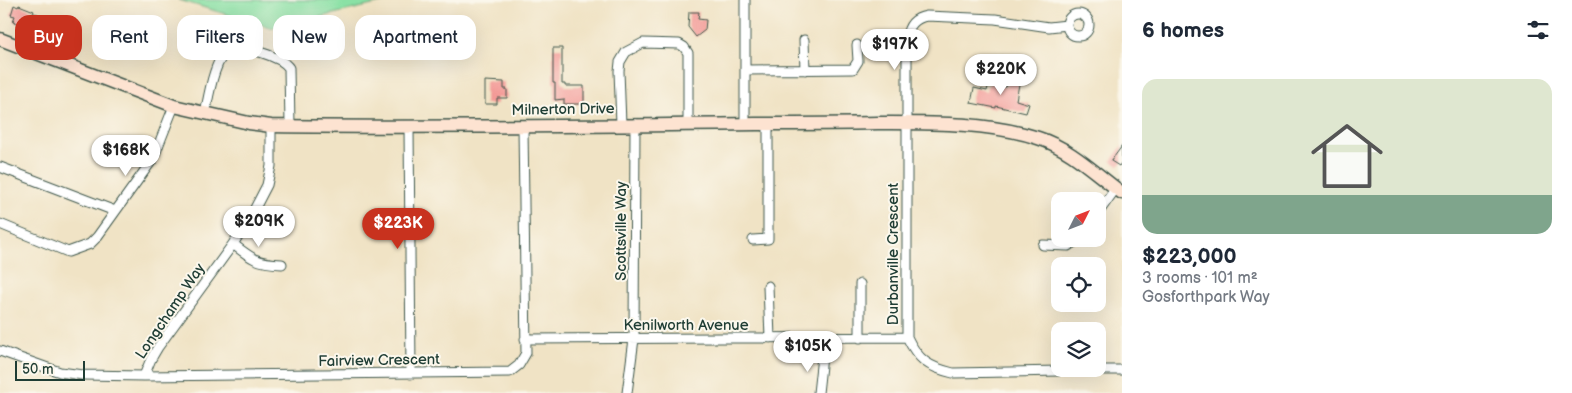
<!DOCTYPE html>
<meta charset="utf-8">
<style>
body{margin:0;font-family:"Balsamiq Sans",sans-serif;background:#f2f2f3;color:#1f2937;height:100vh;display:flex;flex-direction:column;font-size:19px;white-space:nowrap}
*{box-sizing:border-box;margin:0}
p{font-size:16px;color:#747a83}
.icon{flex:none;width:28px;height:28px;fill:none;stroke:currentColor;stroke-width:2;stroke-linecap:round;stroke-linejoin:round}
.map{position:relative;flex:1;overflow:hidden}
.sheet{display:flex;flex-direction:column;background:#fff;width:450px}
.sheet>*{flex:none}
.banner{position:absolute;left:15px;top:15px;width:475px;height:45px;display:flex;gap:10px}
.needle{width:32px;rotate:48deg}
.tools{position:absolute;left:1051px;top:192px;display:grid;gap:10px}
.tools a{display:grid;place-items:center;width:55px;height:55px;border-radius:10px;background:#fff;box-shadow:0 5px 20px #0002;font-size:25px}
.scale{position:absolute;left:15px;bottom:12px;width:70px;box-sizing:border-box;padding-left:5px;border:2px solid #1f3d34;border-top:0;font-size:14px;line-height:18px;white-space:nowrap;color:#1f3d34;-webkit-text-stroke:4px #fbf7ec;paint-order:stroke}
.price{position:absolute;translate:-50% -42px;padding:0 11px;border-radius:18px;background:#fff;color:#222;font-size:16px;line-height:32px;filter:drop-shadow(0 1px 2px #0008)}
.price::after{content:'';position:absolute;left:50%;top:30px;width:15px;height:11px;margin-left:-8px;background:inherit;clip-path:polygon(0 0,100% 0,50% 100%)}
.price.selected{background:#c8321e;color:#fff}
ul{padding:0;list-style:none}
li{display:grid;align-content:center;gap:10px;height:265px;padding:0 20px}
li+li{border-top:1px solid #e0e1e3}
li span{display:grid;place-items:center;height:155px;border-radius:15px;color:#555}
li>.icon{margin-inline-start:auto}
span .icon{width:90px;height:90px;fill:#fffc;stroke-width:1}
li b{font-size:21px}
h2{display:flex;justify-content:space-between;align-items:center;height:60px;padding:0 20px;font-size:21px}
.pill{padding:0 18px;border-radius:15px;background:#fff;box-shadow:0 5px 20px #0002;font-size:18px;line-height:45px}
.pill.selected{background:#c8321e;color:#fff}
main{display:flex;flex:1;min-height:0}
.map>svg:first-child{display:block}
.green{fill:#8ae1a5;stroke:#548f6c}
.building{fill:#f39a96}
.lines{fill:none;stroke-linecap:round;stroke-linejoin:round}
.street-casing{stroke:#3e564a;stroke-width:11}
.secondary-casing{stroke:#3e564a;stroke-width:15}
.street{stroke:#fff;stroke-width:9}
.secondary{stroke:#fde3d1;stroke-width:12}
.labels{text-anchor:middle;stroke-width:4;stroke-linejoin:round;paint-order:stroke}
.street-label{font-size:15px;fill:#1f3d34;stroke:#fbf7ec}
</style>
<main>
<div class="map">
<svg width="1122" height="393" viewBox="0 0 1122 393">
<rect width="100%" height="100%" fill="#fbf7ec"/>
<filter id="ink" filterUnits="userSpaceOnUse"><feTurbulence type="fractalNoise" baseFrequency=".02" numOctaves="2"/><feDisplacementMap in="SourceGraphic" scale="10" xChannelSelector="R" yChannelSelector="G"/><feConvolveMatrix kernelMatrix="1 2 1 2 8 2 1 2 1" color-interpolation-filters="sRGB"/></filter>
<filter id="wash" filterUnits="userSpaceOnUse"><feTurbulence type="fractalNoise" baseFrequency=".0096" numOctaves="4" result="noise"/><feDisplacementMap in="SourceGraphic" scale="20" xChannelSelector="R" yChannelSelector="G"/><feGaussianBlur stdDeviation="1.12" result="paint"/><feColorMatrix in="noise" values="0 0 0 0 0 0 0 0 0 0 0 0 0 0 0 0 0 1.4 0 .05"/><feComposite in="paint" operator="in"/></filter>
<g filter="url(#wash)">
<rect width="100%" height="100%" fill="#f0e3c5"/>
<path class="green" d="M179 0H394L272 28Z"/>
<g id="blocks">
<path class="building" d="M14 5 18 7 19 5 34 11 33 13 38 14 36 19 44 22 41 32 31 28 30 29 13 21 15 16 11 15Z
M689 12H699L698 19 706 20 705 30 696 37 688 27Z
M553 48H562V84H565V86H584V104H564V99L555 100V83H553Z
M1009 76 1020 79 1016 100 1029 104 1026 113 996 106V108L971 103 974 88 987 91 989 83 1006 87Z
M485 81 504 82V89H507V98H497V104H485Z
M1122 146V162L1119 166 1111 161Z"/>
</g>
</g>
<g filter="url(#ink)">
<use href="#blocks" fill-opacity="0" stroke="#3e564a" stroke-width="1"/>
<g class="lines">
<g class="street-casing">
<path id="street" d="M1067 25a11 11 0 1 1 22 0a11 11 0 1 1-22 0Z
M804 40 805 70
M746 70 853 69 858 61 857 45
M205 114C209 95 214 57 231 47 246 47 281 56 289 68L290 126
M621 124 619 71 620 62 626 52 643 43 679 44 684 47 688 53V125
M745 124V0
M409 126 411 374
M0 167 115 211
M1098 213 1116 188
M0 224 68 252 90 244 97 237 153 159 174 106
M753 240 768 239V124
M233 244C252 259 257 263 282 264
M1043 245 1068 246 1079 239
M768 286 770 338
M860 338V284
M525 339 907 337
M0 351 45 367 60 372 83 375 144 376 510 372 519 365 526 353 523 127
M1088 370H1122
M1059 371 953 373C928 367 918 360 907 337V38C908 25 915 18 927 16L995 19 1049 27 1067 25
M144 376 151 359 158 347 233 244 253 212 267 185 271 166V126
M627 393 634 339 635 124
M818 393 824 338"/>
</g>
<g class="secondary-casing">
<path id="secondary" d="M0 39 174 106 249 123 271 126C432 128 594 126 756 124 797 124 837 124 878 123 931 123 987 122 1038 138 1070 148 1096 174 1122 193"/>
</g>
<use href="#street" class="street"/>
<use href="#secondary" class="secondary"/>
</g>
</g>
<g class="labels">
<g class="street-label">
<text transform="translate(563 109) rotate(-1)" y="5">Milnerton Drive</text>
<text transform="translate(621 231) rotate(-90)" y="5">Scottsville Way</text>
<text transform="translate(893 254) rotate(-90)" y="5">Durbanville Crescent</text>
<text transform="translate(170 311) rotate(-56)" y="5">Longchamp Way</text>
<text x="686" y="330">Kenilworth Avenue</text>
<text transform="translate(379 360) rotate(-1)" y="5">Fairview Crescent</text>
</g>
</g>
</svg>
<div class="tools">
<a><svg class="needle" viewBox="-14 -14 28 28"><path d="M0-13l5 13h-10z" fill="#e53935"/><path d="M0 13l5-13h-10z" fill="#747a83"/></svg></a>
<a><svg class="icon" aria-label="locate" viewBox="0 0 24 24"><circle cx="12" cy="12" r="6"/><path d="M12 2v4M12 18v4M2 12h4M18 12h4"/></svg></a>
<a><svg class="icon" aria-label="layers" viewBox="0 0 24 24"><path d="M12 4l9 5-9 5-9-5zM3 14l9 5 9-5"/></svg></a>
</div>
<div class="scale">50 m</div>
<b class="price" style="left:895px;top:71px">$197K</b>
<b class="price" style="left:1001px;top:96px">$220K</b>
<b class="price" style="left:126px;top:177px">$168K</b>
<b class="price" style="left:259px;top:248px">$209K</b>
<b class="price selected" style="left:398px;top:250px">$223K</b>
<b class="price" style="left:808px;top:373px">$105K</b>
<div class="banner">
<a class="pill selected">Buy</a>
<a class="pill">Rent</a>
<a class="pill">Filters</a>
<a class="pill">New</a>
<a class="pill">Apartment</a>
</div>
</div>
<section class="sheet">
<h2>6 homes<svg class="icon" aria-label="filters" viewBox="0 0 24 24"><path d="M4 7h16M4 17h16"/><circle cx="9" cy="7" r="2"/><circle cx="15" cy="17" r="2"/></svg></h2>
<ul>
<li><span style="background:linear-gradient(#dfe7d0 75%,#7fa58c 0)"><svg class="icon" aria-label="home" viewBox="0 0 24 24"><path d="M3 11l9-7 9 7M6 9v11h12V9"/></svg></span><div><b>$223,000</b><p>3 rooms · 101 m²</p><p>Gosforthpark Way</p></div></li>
</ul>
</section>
</main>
